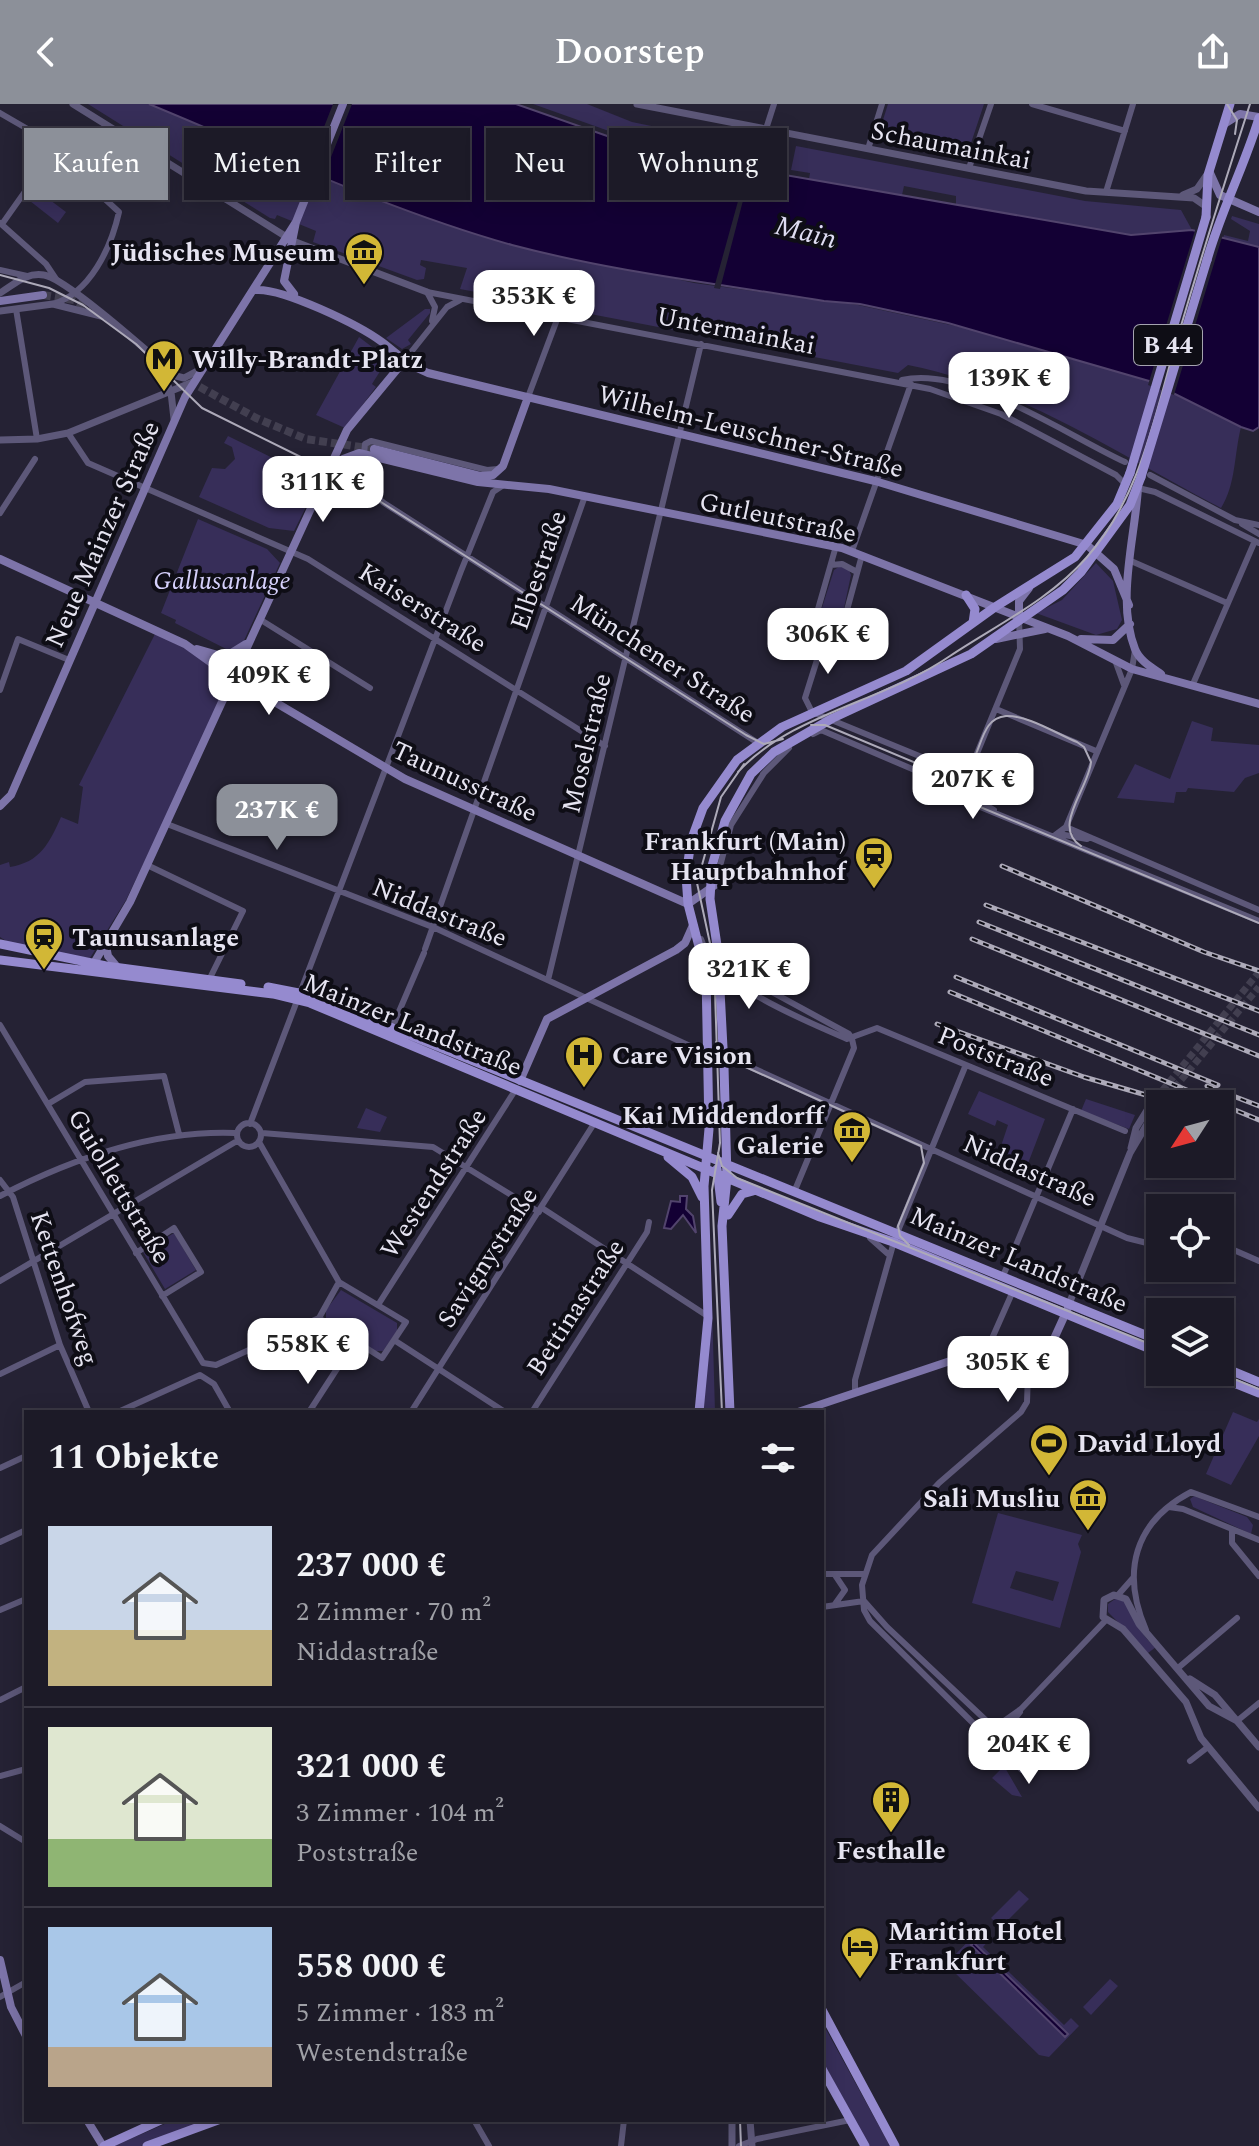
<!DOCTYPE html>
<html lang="de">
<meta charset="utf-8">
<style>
body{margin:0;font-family:Spectral,serif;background:#292733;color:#f1f3f6;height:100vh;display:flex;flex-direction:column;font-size:30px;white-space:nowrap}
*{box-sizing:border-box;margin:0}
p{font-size:26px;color:#a0a1a7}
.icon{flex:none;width:44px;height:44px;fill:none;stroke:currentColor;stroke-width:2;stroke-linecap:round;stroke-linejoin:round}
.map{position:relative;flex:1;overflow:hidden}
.drawer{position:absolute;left:24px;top:1306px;width:800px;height:712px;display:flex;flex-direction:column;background:#1c1a27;border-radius:0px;box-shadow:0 4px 20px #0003,0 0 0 2px #3a3844}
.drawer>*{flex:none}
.hud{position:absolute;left:24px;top:24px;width:800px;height:72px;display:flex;gap:16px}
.needle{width:52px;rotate:234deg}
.controls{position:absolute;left:1146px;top:986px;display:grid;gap:16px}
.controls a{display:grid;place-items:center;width:88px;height:88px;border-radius:0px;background:#1c1a27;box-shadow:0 4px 20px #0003,0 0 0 2px #3a3844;font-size:40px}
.price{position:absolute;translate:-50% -68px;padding:0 18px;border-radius:16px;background:#fff;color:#222;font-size:26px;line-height:52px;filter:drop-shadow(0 2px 4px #0008)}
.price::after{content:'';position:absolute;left:50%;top:48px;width:24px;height:18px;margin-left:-12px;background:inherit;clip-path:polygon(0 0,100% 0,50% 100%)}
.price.selected{background:#8c9099;color:#fff}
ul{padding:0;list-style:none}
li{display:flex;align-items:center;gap:24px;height:200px;padding:0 24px}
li+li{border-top:2px solid #3a3844}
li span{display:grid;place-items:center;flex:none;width:224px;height:160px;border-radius:0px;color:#555}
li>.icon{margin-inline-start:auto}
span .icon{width:96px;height:96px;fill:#fffc;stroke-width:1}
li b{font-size:34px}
h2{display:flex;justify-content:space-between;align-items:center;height:96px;padding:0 24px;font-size:34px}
.tag{padding:0 28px;border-radius:0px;background:#1c1a27;box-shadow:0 4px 20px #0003,0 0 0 2px #3a3844;font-size:28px;line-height:72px}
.tag.selected{background:#8c9099;color:#fff}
header{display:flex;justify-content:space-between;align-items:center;height:104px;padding:0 24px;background:#8c9099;color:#fff;font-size:36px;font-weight:600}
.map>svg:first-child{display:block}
.green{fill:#372e59;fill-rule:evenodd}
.water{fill:#130034;stroke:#52446d;stroke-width:2}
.pier{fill:#252234}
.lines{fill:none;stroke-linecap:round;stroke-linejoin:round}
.tertiary-tunnel{stroke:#423f50;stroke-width:7;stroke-dasharray:7 3.5;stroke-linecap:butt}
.secondary-tunnel{stroke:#423f50;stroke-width:8;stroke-dasharray:8 4;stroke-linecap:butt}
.minor{stroke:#5d5879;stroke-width:6}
.tertiary{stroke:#5d5879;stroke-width:7}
.secondary{stroke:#7d74a9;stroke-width:8}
.primary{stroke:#958acf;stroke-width:9}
.tram{stroke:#adaab9;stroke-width:2}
.rail-casing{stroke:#adaab9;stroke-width:5}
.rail{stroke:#0e0d15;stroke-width:2;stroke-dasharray:6;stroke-linecap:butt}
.primary-bridge{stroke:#958acf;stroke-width:9}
.labels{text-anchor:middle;stroke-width:8;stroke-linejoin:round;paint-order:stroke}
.shield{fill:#0e0d15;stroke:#a5a4af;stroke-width:2}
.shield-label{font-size:24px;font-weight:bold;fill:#e6e4f1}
.street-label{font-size:26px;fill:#e6e4f1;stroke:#0e0d15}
.poi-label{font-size:26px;font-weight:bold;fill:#e6e4f1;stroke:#0e0d15;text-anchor:start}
.park-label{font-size:26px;font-style:italic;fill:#d5d0fb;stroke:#0e0d15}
.water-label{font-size:28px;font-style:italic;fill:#dedcf1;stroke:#0e0d15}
</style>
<header><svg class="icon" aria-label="back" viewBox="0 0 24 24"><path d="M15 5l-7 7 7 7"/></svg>Doorstep<svg class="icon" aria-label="share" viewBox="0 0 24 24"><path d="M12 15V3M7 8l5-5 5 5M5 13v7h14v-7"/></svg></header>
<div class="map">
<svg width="1259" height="2042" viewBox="0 0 1259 2042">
<rect width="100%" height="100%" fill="#252234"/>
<path class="green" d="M88 0H151L384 98 505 136 694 179 858 201 974 226 1149 277 1241 323C1234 351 1236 380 1221 404 1121 352 1020 283 908 261L898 269 460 185 467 164 421 156 420 161 426 164 424 175 417 176 313 138 316 127 277 111 275 115 270 114Z
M533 0H587L632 18 724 37 718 53 606 26Z
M888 0H984L967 51 961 54 880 38 878 32Z
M796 42 1085 97 1181 106 1192 126 1131 131 956 101V92L904 82 902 91 809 75 810 69 791 66Z
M38 87 66 108 58 119 30 97Z
M1232 112 1259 120V143L1223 134 1224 131 1248 137 1250 127 1231 115Z
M425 205H430V209L408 236 411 240 402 245 386 234Z
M359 233 380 249 384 261 372 280 376 283 345 324 316 311Z
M228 332 319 377 294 427 269 424 199 393 212 364 225 365 235 355 232 343 224 339Z
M198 415 267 445 280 459 241 543 234 549 175 519 176 516 161 509Z
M1096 459 1113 477 1122 516 1117 525 1096 531 1036 509 1062 496Z
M840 462 849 466 851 471 840 523 829 531 819 524V513L834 466Z
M157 526C189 545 224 556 220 600L126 796 90 854 15 843 0 833V761L9 758 10 763C40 758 49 740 61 713L78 720 83 683 79 681Z
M1192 617 1213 624 1211 637 1259 641V669L1245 674 1234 688 1188 684 1186 688H1176L1174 699 1117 694 1135 660 1170 675Z
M979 987 1045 1015 1027 1062 998 1051 1008 1021 997 1016 995 1022 968 1010Z
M1086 995 1135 1011 1129 1025 1081 1007Z
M366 1004 387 1013 380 1028 357 1024Z
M174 1129 196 1166 165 1185 143 1148Z
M341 1186 397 1219V1227L383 1247H375L326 1214V1206Z
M712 1201 715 1308H703Z
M1233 1308 1257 1318 1259 1315V1332L1231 1381 1206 1370Z
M1194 1392 1247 1413 1253 1421 1251 1430 1193 1403 1190 1395Z
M998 1409 1082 1431 1078 1440 1081 1448 1060 1524 972 1499ZM1016 1467 1059 1478 1053 1497 1010 1484Z
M1118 1493C1135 1503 1137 1531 1156 1543L1148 1549 1108 1508V1500Z
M1004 1662 1022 1693 1012 1691 992 1674Z
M1019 1786 1029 1795 1001 1823 991 1814Z
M980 1825 990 1835 983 1843 1064 1921 1071 1914 1079 1922 1049 1953 1039 1951 951 1865V1855ZM974 1839 1067 1930 1065 1932 971 1842Z
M1110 1875 1118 1882 1091 1911 1083 1903Z
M822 1918 890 2042H869L822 1956Z
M174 2016H208L141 2042H114Z"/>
<path class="water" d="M149 0H516L630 40 699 56 1131 131 1192 126 1259 143V323L1253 327 1241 323 1149 277 948 219 860 200 824 197C720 180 614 168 512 141 387 106 268 49 149 0Z
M680 1092H687L686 1105 693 1112 696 1129 683 1111 671 1125 664 1124 671 1097 680 1098Z
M974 1839 1068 1930 1065 1933 971 1841Z"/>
<path class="pier" d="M333 0H352L322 76 306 69Z
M748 61 752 62 720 185 714 184Z
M1196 123 1223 130 1174 291 1148 281Z"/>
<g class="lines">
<path class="tertiary-tunnel" d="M1161 1000 1259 883
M1149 1003 1259 868"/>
<path class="secondary-tunnel" d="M43 191 74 196 98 210
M189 277 256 314 306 335 374 345"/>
<path class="minor" d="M1032 0 1125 27
M0 9 31 27 119 108C111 144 90 189 53 200
M766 25 774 0
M868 45 882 0
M969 64 991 0
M1106 88 1133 0
M0 119 46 160 56 175
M2 120 53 48
M0 166 27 172
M427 188 930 285 1001 310 1116 371 1126 381
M427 188 435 203 432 217
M16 205 37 335
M404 257 447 203 460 196
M902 276C966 261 1066 331 1125 358
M528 293 558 213
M68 329 88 359 308 455 605 642
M364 350 365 340 371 337 487 366 498 365
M336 358 341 367 384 399 758 639
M1150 371 1235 416 1259 421
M323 380 343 379 370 392
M1138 384 1155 388 1259 439
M0 409 35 355
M1242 420 1259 430
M836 442 814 519 822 540 841 528 862 451
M852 447 911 280
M1131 457 1227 499
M831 461 842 460 857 468
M261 516 370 584
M822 540 805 594 812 608 951 665 961 667 974 658
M1116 559 1124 581
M1193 580 1254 439
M0 586 18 535 69 556
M996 605 1096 647
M813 630 821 626 952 682 973 700 1259 817
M937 661 969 691 994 706
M763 670 789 644
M965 695 966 676 1020 545 1019 514
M167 720 435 824 690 942
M1066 723 1259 806
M1059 730 1087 735
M1054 732 1066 723 1132 565 1135 546
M147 761 243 807 209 876
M715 781 731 721 764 669
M701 835C716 883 803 915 847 935L877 924 1125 1027
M425 845 585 392
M719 850 739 870 849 930 852 935
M548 876 701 240
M0 921 203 1259 216 1261 319 1214
M392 924 424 849
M724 951 1127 1134 1147 1139 1160 1130
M48 1000 85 978 164 972 179 1030
M237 1031a12 12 0 1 1 24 0a12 12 0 1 1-24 0Z
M250 1020 461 467 493 388 502 382
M262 1029 433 1043 539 1108
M259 1038 339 1178 406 1218 382 1254 319 1214
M0 1076 13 1093 60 1241 89 1308
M795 1086 854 944 852 935
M0 1092C73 1054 153 1026 235 1029
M542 1104 706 1211
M870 1134 888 1150
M1220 1140 1259 1157
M136 1149 174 1124 201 1168 162 1192
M1003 1172 1073 1005
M0 1177 237 1037
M378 1201 516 985
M319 1214 339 1178
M394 1236 505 1308
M976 1250 990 1239 1013 1187
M0 1270 60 1241
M855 1288V1276L895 1134 965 963
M118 1308 200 1271 214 1280 230 1308
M309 1308 355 1237
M411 1308 595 1018
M532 1308 647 1128 649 1118
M0 1364 26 1352
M1169 1403 1183 1405 1259 1436
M1232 1425V1439L1259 1472
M0 1438 26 1426
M822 1470H863
M1118 1491 1133 1474
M864 1497 887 1523 992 1622
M835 1500 845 1486 835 1471
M822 1503 864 1497
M0 1506 26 1495
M1146 1526C1121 1468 1134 1418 1191 1388L1259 1413
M1178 1564 1237 1514
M0 1596 26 1583
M1237 1617 1259 1599
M997 1622 1021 1605 1106 1516
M1005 1627 1020 1608
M985 1633 988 1624 995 1622 1006 1630 1001 1641 988 1640 979 1625 870 1517 864 1506 862 1481 872 1451 939 1379 1021 1308 1027 1298 1028 1270
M998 1643 1022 1666 1032 1665 1006 1634
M1190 1657 1208 1643
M0 1672 26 1665
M0 1722 26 1738
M0 1893 26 1878
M474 2016 489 2042
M621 2042 624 2016
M739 2042 757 2035 850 2016"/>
<path class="tertiary" d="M73 0 293 137 427 188
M637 0 1086 87 1194 94 1207 103
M1183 91 1197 85 1206 72
M0 189C15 180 26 168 44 171 66 174 154 253 176 272L184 274 201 265
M0 207 53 200 101 212
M157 259 171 288 174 315
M0 336 37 335 68 329 193 278
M1131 1044 1136 1024 1149 1003
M1069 1200 1130 1049 1156 1005
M1190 1575 1215 1591 1259 1643
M1237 1617 1209 1602 1139 1520 1126 1495 1114 1491 1104 1496 1103 1513 1123 1525 1186 1598 1201 1634 1259 1704
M732 2016V2042
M750 2016 752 2042"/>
<path class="secondary" d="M1224 20 1240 10 1259 13
M1210 69 1220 91 1259 108
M256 186C283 184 359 221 382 238 398 250 409 262 428 269L875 377 1087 441 1114 465 1129 501
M294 190 284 177 296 118 343 0
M0 197 43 191
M374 345 480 372 493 371 503 362 528 293
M327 373 343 355 359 349 478 378 549 385 842 444 1068 532 1132 565 1259 600
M1138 384C1135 434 1116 496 1135 545 1139 556 1151 563 1161 570
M0 455 185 540 224 568 405 675 688 800 715 781
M1019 514V497L1029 484
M996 535 1045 525
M1081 535 1113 536 1130 520
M197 545 225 553 246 540
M0 702 11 691 185 293 296 118
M105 837 108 852 118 864
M94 859 130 798 347 326 404 257
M520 977 547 915 676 846 685 839 693 821
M798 1308 971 1250 1028 1270 1053 1237 1068 1204
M0 1856 11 1903 26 1932
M87 2016 103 2042"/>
<path class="primary" d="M1206 113 1208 71 1230 0
M1207 156C1221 107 1244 63 1259 14
M966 491 975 505 973 519
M0 840 106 862 241 880
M0 856 273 890 310 899 820 1113 893 1138 1160 1249
M268 883 314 892 1160 1237
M721 889 726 879 737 877
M668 1053 692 1073 702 1093
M717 1065 721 1098
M728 1111 742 1090 753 1087
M1220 1262 1259 1278
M1207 1268 1259 1289
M699 1308 708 1214 704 1082 709 1025 706 870 688 800 686 772 691 737 703 704 737 656 782 623 906 567 995 503 1075 453 1117 400 1130 369
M730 1308 722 1122 727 1074 724 963 718 848 710 795 712 762 725 717 751 670 774 648 833 614 971 550 1063 486 1081 468 1130 401 1141 373
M822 1906 895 2042
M822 1965 865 2042
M104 2042 161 2016
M147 2042 218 2016"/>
<path class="tram" d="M1227 0 1237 16 1235 30
M0 171 49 184 83 201 136 240 202 304 325 365 381 398 746 631 764 640 783 635
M811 621H825L935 667 973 700 1259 819
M935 664C991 685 968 615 1006 612 1028 611 1057 630 1077 638L1084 643 1091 658C1089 684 1051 723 1081 742
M738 668C791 610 885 597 950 552 995 522 1051 495 1087 453 1142 391 1155 309 1178 232 1201 154 1225 77 1250 0
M716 938 730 956 921 1042 924 1059 898 1122 900 1132 909 1141
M718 1049 722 1062 737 1074 1160 1244
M1217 1268 1259 1285
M722 1308 712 1086 720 1039 714 858 697 779 721 693 744 660
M740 2016 741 2042"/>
<g class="rail-casing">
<path id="rail" d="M1002 762 1204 848 1259 867
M986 801 1259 907
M979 818 1259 931
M972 835 1259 952
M956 873 1218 981
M950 888 1259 1016
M937 920 1084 973 1177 1000
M1207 982 1259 1002"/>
</g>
<use href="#rail" class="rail"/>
<path class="primary-bridge" d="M1130 369 1206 113
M1141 373 1207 156"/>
</g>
<defs>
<g id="museum-pin" transform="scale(2)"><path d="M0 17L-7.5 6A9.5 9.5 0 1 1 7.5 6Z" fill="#d2b736" stroke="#0e0d15"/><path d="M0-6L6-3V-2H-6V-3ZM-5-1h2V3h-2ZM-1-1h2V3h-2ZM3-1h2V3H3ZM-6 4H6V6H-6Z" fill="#111"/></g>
<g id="metro-pin" transform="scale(2)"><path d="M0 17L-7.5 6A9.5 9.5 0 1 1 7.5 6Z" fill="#d2b736" stroke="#0e0d15"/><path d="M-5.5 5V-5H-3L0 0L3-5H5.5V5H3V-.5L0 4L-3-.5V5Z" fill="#111"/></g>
<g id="station-pin" transform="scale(2)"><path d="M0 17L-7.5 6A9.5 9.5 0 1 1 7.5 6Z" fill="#d2b736" stroke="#0e0d15"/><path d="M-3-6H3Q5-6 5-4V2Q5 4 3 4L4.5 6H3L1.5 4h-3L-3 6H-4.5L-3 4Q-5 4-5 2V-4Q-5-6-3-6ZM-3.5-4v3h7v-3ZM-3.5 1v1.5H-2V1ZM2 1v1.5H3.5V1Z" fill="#111"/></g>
<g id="hospital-pin" transform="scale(2)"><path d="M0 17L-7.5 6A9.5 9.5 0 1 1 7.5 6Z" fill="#d2b736" stroke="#0e0d15"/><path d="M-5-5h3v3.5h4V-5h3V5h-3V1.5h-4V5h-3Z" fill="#111"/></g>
<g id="stadium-pin" transform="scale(2)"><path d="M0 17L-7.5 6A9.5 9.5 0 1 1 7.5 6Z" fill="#d2b736" stroke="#0e0d15"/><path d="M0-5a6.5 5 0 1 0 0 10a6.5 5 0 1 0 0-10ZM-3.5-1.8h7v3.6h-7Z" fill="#111"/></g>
<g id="building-pin" transform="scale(2)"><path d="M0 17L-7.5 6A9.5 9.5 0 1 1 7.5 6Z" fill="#d2b736" stroke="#0e0d15"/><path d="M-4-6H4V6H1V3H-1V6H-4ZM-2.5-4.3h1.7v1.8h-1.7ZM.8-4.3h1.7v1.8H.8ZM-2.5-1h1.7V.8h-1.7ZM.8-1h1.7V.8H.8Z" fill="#111"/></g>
<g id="hotel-pin" transform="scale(2)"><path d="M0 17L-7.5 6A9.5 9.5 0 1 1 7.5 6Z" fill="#d2b736" stroke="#0e0d15"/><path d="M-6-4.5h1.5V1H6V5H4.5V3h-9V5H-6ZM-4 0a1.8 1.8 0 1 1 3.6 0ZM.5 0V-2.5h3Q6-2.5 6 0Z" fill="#111"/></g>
</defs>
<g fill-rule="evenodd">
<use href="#museum-pin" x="364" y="148"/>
<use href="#metro-pin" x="164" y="255"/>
<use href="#station-pin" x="874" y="752"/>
<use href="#station-pin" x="44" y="833"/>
<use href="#hospital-pin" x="584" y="951"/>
<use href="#museum-pin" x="852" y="1026"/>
<use href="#stadium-pin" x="1049" y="1339"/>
<use href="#museum-pin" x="1088" y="1394"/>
<use href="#building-pin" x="891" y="1696"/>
<use href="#hotel-pin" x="860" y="1842"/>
</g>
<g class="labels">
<rect class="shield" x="1134" y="221" width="68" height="40" rx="6"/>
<g class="shield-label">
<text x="1168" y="249">B 44</text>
</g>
<g class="street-label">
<text transform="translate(951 41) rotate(11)" y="9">Schaumainkai</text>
<text transform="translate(736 226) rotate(11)" y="9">Untermainkai</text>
<text transform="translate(751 327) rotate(14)" y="9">Wilhelm-Leuschner-Straße</text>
<text transform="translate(778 413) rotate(12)" y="9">Gutleutstraße</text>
<text transform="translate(102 430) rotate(-66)" y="9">Neue Mainzer Straße</text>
<text transform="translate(538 466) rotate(-71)" y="9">Elbestraße</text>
<text transform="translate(423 503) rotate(32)" y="9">Kaiserstraße</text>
<text transform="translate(663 554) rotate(33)" y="9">Münchener Straße</text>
<text transform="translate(586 639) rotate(-77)" y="9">Moselstraße</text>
<text transform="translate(465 677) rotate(25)" y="9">Taunusstraße</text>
<text transform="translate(440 808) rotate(22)" y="9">Niddastraße</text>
<text transform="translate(413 920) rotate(22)" y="9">Mainzer Landstraße</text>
<text transform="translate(996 952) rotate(22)" y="9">Poststraße</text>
<text transform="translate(1030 1066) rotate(24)" y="9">Niddastraße</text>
<text transform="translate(433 1079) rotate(-57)" y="9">Westendstraße</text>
<text transform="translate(120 1082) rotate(59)" y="9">Guiollettstraße</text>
<text transform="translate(487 1153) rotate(-57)" y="9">Savignystraße</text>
<text transform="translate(1019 1155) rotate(23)" y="9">Mainzer Landstraße</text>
<text transform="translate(65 1184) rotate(71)" y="9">Kettenhofweg</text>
<text transform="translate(575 1203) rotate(-57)" y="9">Bettinastraße</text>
</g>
<g class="poi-label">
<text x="336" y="157" text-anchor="end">Jüdisches Museum</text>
<text x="192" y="264">Willy-Brandt-Platz</text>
<text x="846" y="746" text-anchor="end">Frankfurt (Main)<tspan x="846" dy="30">Hauptbahnhof</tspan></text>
<text x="72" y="842">Taunusanlage</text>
<text x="612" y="960">Care Vision</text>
<text x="824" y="1020" text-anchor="end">Kai Middendorff<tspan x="824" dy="30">Galerie</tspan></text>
<text x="1077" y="1348">David Lloyd</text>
<text x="1060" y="1403" text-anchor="end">Sali Musliu</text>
<text x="891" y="1755" text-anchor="middle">Festhalle</text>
<text x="888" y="1836">Maritim Hotel<tspan x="888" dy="30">Frankfurt</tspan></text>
</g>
<g class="park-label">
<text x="222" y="485">Gallusanlage</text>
</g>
<g class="water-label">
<text transform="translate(806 127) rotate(14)" y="10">Main</text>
</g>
</g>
</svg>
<div class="controls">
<a><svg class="needle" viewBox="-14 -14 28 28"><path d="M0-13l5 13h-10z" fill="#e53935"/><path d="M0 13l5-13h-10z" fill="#a0a1a7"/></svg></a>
<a><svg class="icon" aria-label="locate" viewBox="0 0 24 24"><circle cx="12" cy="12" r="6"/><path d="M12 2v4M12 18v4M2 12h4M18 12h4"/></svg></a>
<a><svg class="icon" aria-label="layers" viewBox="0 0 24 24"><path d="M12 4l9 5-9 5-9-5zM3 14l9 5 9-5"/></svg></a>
</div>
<b class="price" style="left:534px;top:234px">353K €</b>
<b class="price" style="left:1009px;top:316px">139K €</b>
<b class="price" style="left:323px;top:420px">311K €</b>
<b class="price" style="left:828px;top:572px">306K €</b>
<b class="price" style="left:269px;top:613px">409K €</b>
<b class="price" style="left:973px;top:717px">207K €</b>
<b class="price selected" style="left:277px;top:748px">237K €</b>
<b class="price" style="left:749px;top:907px">321K €</b>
<b class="price" style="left:308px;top:1282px">558K €</b>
<b class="price" style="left:1008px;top:1300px">305K €</b>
<b class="price" style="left:1029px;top:1682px">204K €</b>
<div class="hud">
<a class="tag selected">Kaufen</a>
<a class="tag">Mieten</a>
<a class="tag">Filter</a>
<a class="tag">Neu</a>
<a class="tag">Wohnung</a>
</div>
<section class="drawer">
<h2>11 Objekte<svg class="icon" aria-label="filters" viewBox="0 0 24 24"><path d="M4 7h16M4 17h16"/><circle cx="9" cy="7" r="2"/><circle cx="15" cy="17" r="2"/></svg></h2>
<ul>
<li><span style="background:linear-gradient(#c9d6e8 65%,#c2b280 0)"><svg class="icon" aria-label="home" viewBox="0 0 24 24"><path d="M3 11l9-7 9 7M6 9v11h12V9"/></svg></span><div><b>237 000 €</b><p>2 Zimmer · 70 m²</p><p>Niddastraße</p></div></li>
<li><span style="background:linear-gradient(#dfe7d0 70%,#8fb573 0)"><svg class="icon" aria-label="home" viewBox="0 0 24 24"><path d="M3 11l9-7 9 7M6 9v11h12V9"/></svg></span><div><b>321 000 €</b><p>3 Zimmer · 104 m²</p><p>Poststraße</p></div></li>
<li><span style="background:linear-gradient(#a9c7e8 75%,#b9a48a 0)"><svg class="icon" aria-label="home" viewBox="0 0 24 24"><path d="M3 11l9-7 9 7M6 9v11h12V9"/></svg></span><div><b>558 000 €</b><p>5 Zimmer · 183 m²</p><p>Westendstraße</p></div></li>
</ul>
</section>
</div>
